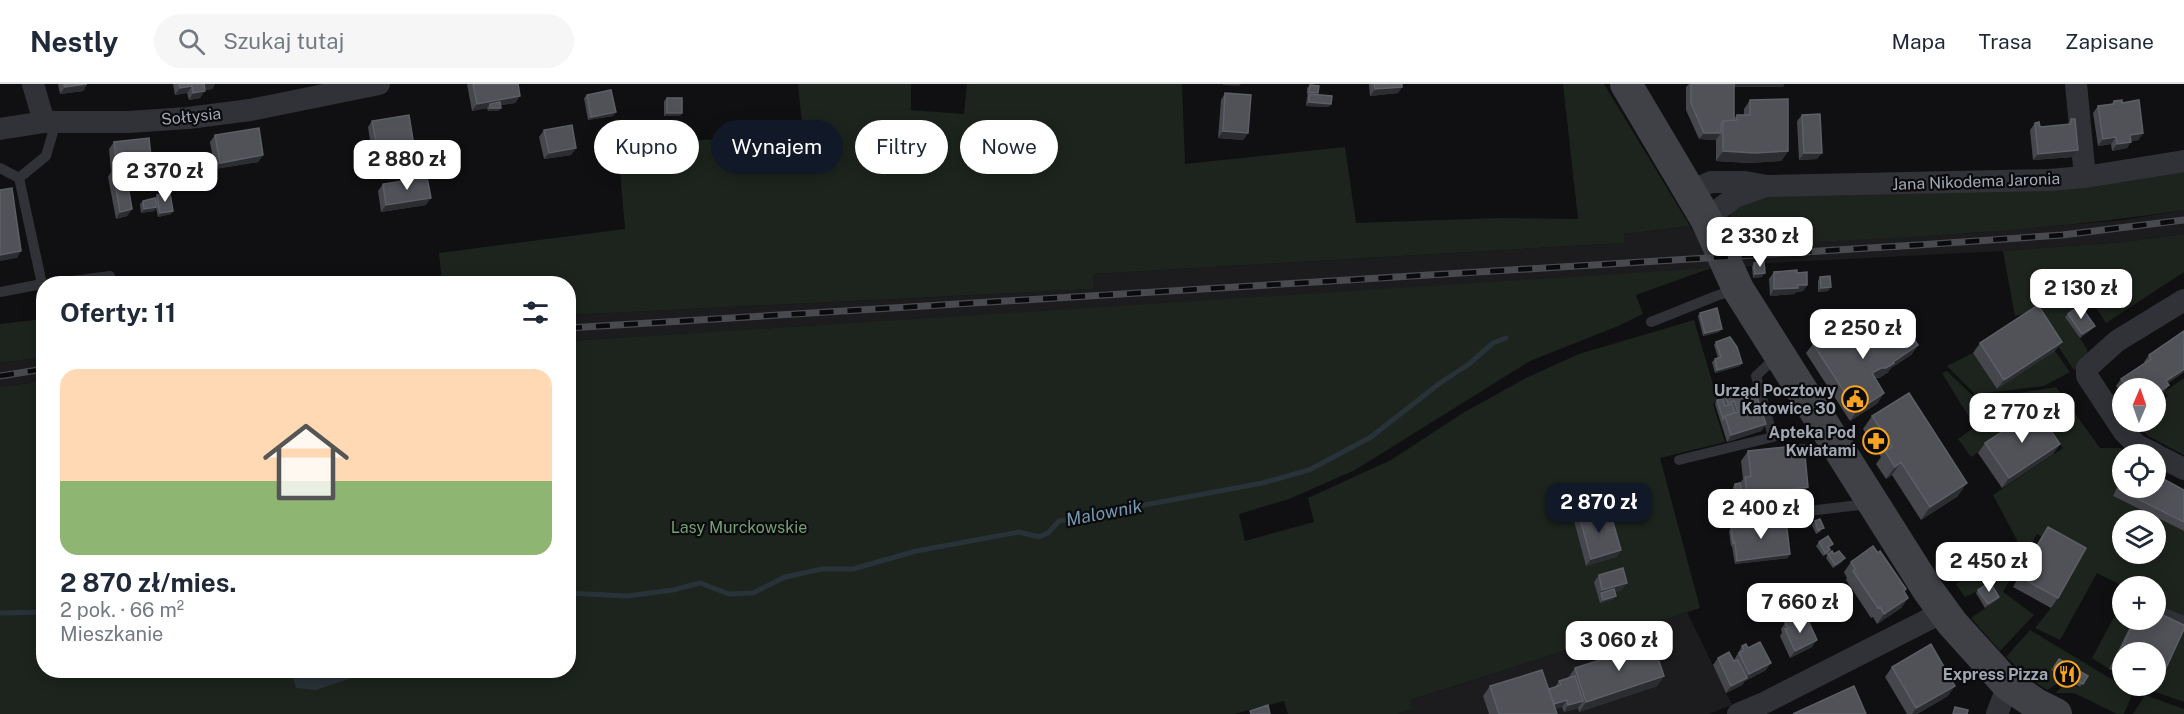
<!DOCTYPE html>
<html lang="pl">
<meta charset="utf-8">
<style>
body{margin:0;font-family:"Public Sans",sans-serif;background:#f6f6f7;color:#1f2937;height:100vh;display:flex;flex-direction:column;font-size:22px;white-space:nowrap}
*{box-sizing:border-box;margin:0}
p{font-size:20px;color:#747a83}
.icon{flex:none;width:33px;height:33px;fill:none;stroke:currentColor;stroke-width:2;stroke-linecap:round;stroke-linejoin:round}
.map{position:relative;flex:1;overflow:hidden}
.panel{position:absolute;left:36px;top:192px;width:540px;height:402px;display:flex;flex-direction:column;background:#fff;border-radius:24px;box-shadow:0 3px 15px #0003}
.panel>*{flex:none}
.guide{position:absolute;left:594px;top:36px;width:570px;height:54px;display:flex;gap:12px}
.needle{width:39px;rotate:2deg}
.tools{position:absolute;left:2112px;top:294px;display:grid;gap:12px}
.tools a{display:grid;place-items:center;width:54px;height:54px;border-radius:50%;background:#fff;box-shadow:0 3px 15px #0003;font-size:30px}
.price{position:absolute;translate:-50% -51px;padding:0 14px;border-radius:12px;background:#fff;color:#222;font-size:20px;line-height:39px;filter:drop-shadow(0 2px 3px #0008)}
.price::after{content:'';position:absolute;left:50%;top:36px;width:18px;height:14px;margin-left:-9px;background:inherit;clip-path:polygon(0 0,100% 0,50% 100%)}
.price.current{background:#111827;color:#fff}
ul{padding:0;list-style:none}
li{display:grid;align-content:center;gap:12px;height:318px;padding:0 24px}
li+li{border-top:2px solid #e0e1e3}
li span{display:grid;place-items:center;height:186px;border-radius:18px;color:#555}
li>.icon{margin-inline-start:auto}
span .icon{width:108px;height:108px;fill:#fffc;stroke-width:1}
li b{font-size:26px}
h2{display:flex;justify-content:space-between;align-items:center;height:72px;padding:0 24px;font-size:26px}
.chip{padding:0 21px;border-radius:27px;background:#fff;box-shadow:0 3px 15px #0003;font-size:21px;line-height:54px}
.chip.current{background:#111827;color:#fff}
header{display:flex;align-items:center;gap:36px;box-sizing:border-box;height:84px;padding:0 30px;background:#fff;border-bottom:2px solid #e0e1e3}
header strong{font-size:28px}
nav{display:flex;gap:33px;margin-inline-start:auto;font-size:21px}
.search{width:420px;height:54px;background:#f6f6f7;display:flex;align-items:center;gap:15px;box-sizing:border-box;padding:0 21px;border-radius:33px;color:#747a83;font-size:22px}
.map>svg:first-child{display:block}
.built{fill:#1c1c1f}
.green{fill:#1c241d;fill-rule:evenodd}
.water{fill:#283238}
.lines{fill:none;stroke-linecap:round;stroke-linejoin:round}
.stream{stroke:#283238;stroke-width:5}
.lane{stroke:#313237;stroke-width:10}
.street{stroke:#313237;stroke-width:22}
.secondary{stroke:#3f4147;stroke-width:32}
.rail-casing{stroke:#484a50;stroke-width:7}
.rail{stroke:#0b0b0d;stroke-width:4.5;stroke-dasharray:14;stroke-linecap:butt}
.wall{fill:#46474d}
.shaded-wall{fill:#2c2d31}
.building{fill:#505258;stroke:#5c5f66;stroke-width:1.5}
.labels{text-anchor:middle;stroke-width:4.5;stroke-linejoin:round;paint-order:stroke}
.street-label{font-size:16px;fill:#a1a7b3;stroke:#0b0b0d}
.poi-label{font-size:16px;font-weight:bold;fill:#a1a7b3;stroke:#0b0b0d;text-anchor:end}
.park-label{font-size:16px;fill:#769f76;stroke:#0b0b0d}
.water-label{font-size:18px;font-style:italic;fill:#7598b1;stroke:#0b0b0d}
</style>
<header>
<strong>Nestly</strong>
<div class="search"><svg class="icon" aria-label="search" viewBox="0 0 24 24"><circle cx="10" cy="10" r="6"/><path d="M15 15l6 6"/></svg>Szukaj tutaj</div>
<nav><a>Mapa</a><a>Trasa</a><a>Zapisane</a></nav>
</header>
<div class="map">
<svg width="2184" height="630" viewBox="0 0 2184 630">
<rect width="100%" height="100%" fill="#101012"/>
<path class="built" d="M2184 126V150L2125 158 2003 167 1768 179 1744 183 569 257V231L1092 205 1093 190 1624 159V150L1690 142 1705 164 1973 149 2124 136Z
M43 273V297L0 303V279Z
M1687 528 1732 621 1708 630H1397L1413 625 1410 616Z"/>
<path class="green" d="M798 0H911V26L964 30 967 0H1182L1185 80 1345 63 1356 139 1497 134 1578 135 1563 0H1604L1690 142 1624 150V159L1093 190V205L569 231 568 200 442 199 439 169 625 145 618 61 803 50Z
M2184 86V126C2036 149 1886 154 1737 162L1730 133 1733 120 1746 113Z
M2184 150V188L2106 239 2091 216 2066 233 2087 265 2088 276 2074 286 2034 227 2015 232 2003 167 2125 158Z
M1711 184 1636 211 1643 230 1618 242 1530 277 1355 386 1289 415 1239 430 1245 457 1314 438 1308 414 1391 376 1463 329 1526 294 1579 270 1694 236 1718 317 1713 320 1725 358 1660 374 1700 524 1410 616 1413 625 1397 630H1288L1284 617 1234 630H0V303L43 297 44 586H568L569 257Z
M43 235V273L0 279V240Z
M2055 267 2070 288 2044 302 1975 310 1947 282 1973 269 1997 305Z
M1947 287 1974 313 2007 311 2056 303 2100 364H2120L2136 370H2122V393L2113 412 2184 447V618L2153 607 2156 602V502H2123L2097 489 2060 556 2035 544 2051 524 2079 474 2037 450 2003 508 2034 531 2000 567 1971 534 1997 516 1988 502 1965 513 1956 500 2015 462 2017 456 1993 411 2063 364 2039 331 2029 335 1971 373 1958 355 1975 343 1942 289ZM2122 436H2156V470H2122Z
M2184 294V371L2148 352 2136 338H2156V319L2168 312 2164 308Z
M2122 518V536H2133L2109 585 2092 574Z
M2030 546 2133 608 2124 630H2117L2074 609H2055L2066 600 2080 603 2066 594 2047 606 2026 592 2006 573Z
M2145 611 2184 625V630H2133Z"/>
<path class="water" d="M291 587V586L372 587 316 606 296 604Z"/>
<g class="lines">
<path class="stream" d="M568 509 627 512 673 506 700 499 729 510 753 509 785 493 822 485H853L916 467 1019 448 1039 453 1048 449 1059 437 1262 399 1309 386 1371 353 1440 299 1469 280 1493 259 1506 254
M0 529 44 528"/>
<path class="lane" d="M0 84 19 94 42 200H44
M19 94 46 72 56 38
M50 200 110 192
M0 208 42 200
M1651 238 1716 212 1734 206
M1679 376 1773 353 1756 292 1777 272
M1791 429 1868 420
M2121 512 2122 513
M2156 526 2184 537"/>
<path class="street" d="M33 0 44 38
M2076 0 2085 93
M0 45 44 38H128L188 34 250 26 379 0
M1689 108 1711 98H1745L1767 102 2049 96 2085 93 2184 77
M1706 135 1735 113 1763 103
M2155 370 2137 361 2124 348 2087 292V284L2117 257 2184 216
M2156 371 2184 385
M1738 630 1762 620 1943 528
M1997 630 2008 601"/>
<path class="secondary" d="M1626 0 1706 135 1738 205 1928 506 1952 539 2008 601 2036 620 2056 630"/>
<g class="rail-casing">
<path id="rail" d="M568 244 1918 161 2062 151 2184 136
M0 292 44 285"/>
</g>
<use href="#rail" class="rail"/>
</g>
<path class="wall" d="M58 0H87L83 7 60 10Z
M173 0H215L212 5 205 6 200 14 189 16 187 9 175 11Z
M467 0H518L520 12 515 19 500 21 501 24 498 27H488L487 24 472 27Z
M1369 0H1402V3L1398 9 1370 12Z
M1689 0H1784L1783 3H1734V34L1737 31H1744V25L1750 16 1788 67 1781 77 1749 79 1716 77V56L1699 55 1686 26V3Z
M1310 1 1318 9 1317 10 1331 20 1328 23 1306 22 1307 13 1308 12 1307 11V4Z
M1225 9 1248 49 1243 56 1218 54 1221 16Z
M587 11 616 28 613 32 588 36 584 14Z
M667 14 682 29 680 32H664V17Z
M2114 17 2122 19 2139 56 2131 57 2127 64 2112 67 2111 60 2098 62 2093 29 2098 22 2111 20Z
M1802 31 1817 75 1799 76 1797 37Z
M2071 35 2078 66 2073 73 2033 76 2030 46 2035 39 2040 43 2067 41Z
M372 37 408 63 372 69 368 43Z
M544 46 576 64 571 71 544 75 539 53Z
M215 51 263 71 258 78 215 85 210 58Z
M114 58 147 89 136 90 132 96H127L132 125 127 132 116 135 108 93 111 88 109 65Z
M383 100 426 121 381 128 378 107Z
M157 111 173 127 171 130 158 133 156 124 154 127 141 129 140 120 143 117 155 114Z
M1754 179 1762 193 1753 194 1752 183Z
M1774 188 1797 189 1807 201 1803 207 1796 208 1794 210 1770 212 1769 195Z
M1820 193 1831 203 1828 207 1818 208V197Z
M1700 229 1719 248 1703 252 1698 232Z
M2068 230 2092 245 2080 254 2065 233Z
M1893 246 1918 261 1911 271 1891 284 1887 289 1879 294H1875L1878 319 1850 337 1806 269 1813 260 1853 258 1867 259Z
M2184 247V288L2168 299 2169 301 2164 308 2156 314V304H2122V311L2116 302 2121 295 2145 279 2144 278 2149 271Z
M1716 258 1742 279 1740 282 1715 289 1712 278 1715 275 1718 274 1714 261Z
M1980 259 2055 267 1997 305 1973 269Z
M1756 308 1766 340 1761 347 1727 358 1715 320 1717 316 1723 315 1725 312Z
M1872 332 1958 412 1921 436 1892 391 1886 395 1876 380 1881 373 1863 345Z
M1985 359 2060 360 2053 370 2002 404 1978 369Z
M1748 367 1802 413 1735 421 1733 403 1735 400 1740 399 1743 395 1741 377Z
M2122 393V404L2184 406V447L2113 412Z
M1578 427 1597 435 1621 466 1616 473 1586 482 1573 433Z
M1815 437 1821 447 1816 450 1812 441Z
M1743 440 1788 474 1735 480 1732 462H1731L1729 447 1731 444 1740 443Z
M2048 443 2058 514 2051 524 2013 503 2041 453Z
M1819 458 1831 464 1829 465 1828 470 1823 472 1816 462Z
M1828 470 1842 478 1833 484 1826 474Z
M1851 478 1906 505 1904 508 1908 514 1901 524 1877 540 1873 533 1871 534 1846 496 1847 494 1844 488Z
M1599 491 1622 506 1614 508 1613 515 1600 519 1594 498Z
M1978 506 1999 513 1997 516 1985 524 1976 509Z
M2133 536H2156L2160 597 2153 607 2143 602H2156V568H2122V591L2109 585Z
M1785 539 1795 540 1812 563 1790 574 1780 552 1782 549 1781 545Z
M1742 562 1748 564 1766 586 1745 597 1742 601 1726 609 1713 581 1718 574 1735 577 1734 576Z
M2059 575 2088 592 2080 603 2051 586Z
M1892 583 1948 612 1917 630H1907L1885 593Z
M1575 584 1664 592 1657 602 1579 628 1578 624 1564 628 1562 623 1555 625 1557 630H1489L1483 612 1490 602 1549 605 1555 603 1559 597 1568 594Z"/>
<path class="shaded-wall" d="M87 0 83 7 60 10 65 3Z
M204 0H215L212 5 199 7Z
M1223 0H1241L1239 2 1223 1Z
M1732 0H1784L1783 3H1729Z
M192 2 187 9 175 11 180 4Z
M1402 3 1398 9 1370 12 1375 5Z
M205 7 200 14 189 16 193 9Z
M1309 8 1318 9 1316 12 1309 10 1308 12 1307 11Z
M520 12 515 19 490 23V20L487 24 472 27 477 20Z
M1309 18 1331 20 1328 23 1306 22Z
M490 24H501L498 27H488Z
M616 28 613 32 588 36 591 33Z
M667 29H682L680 32H664Z
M1223 47 1248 49 1243 56 1218 54Z
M1704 49H1721L1716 56 1699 55Z
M2143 49 2139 56 2126 58 2130 51Z
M2116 53 2111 60 2098 62 2103 55Z
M413 56 408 63 372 69 377 62Z
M2131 58 2127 64 2112 67 2117 60Z
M576 64 571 71 544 75 549 69Z
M2078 66 2073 73 2033 76 2038 70Z
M1723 67H1788L1781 77 1749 79 1716 77Z
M1804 69H1822L1817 75 1799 76Z
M263 71 258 78 215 85 220 79Z
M152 82 147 89 136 90 132 96H126L131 89 137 84Z
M125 85H131L126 91Z
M431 114 426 121 381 128 386 121Z
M157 123 154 127 141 129 144 125Z
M132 125 127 132 116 135 120 128Z
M173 127 171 130 158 133 160 129Z
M21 167 17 174 0 177V171Z
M1765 189 1762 193 1753 194 1755 190Z
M1798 201H1807L1803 207 1796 208 1794 210 1770 212 1774 205Z
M1831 203 1828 207 1818 208 1821 204Z
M2095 242 2092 245 2080 254 2082 250Z
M1722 245 1719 248 1703 252 1705 249Z
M2062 258 2055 267 1997 305 2004 296Z
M1918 261 1911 271 1891 284 1887 289 1879 294 1874 293 1872 289 1893 278Z
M1742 279 1740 282 1715 289 1717 286Z
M2184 285V288L2161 304 2166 297Z
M2169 301 2164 308 2156 314V310Z
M1884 309 1878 319 1850 337 1857 327Z
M1766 340 1761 347 1727 358 1731 351Z
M2060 360 2053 370 2002 404 2009 394Z
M1901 378 1892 391 1886 395 1895 383Z
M1967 399 1958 412 1921 436 1930 423Z
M1808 403 1802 413 1740 421 1747 411Z
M1743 417 1740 421H1735L1738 418Z
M1621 466 1616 473 1586 482 1591 475Z
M1790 470 1788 474 1735 480 1737 477Z
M1845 474 1842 478 1833 484 1835 481Z
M1627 499 1622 506 1602 511 1601 509 1598 512 1602 506Z
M1616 512 1613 515 1600 519 1603 516Z
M1999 513 1997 516 1985 524 1988 520Z
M1908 514 1901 524 1877 540 1884 530Z
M1817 556 1812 563 1790 574 1795 567Z
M1771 579 1766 586 1745 597 1742 601 1726 609 1731 602 1747 594 1749 590Z
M1664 592 1657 602 1579 628 1586 618Z
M1955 602 1948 612 1917 630H1912L1916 624Z
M1567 616 1562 623 1546 628 1551 621Z
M1583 617 1578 624 1564 628 1568 621Z"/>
<path class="building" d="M64 0H87L65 3Z
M179 0H205H204L205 7 193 9 192 2 180 4Z
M473 0H518L520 12 477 20Z
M1374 0H1402V3L1375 5Z
M1691 0H1734V36L1723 37 1721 40V49H1704L1691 19Z
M1310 1 1319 2 1318 9 1309 8Z
M611 6 616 28 591 33 587 11Z
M1225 9 1251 11 1248 49 1223 47Z
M1309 10 1332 12 1331 20 1309 18Z
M667 14H682V29H667Z
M1788 15V67L1755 69 1723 67V37L1737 36V31H1750V16Z
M2122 16V19L2139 16 2143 49 2130 51 2131 58 2117 60 2116 53 2103 55 2098 22 2114 20V17Z
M500 18 501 24H490V20Z
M1820 30 1822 69H1804L1802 31Z
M409 31 413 56 377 62 372 37Z
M2071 35H2075L2078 66 2038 70 2035 39 2039 38 2040 43 2071 40Z
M572 41 576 64 549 69 544 46Z
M259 44 263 71 220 79 215 51Z
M149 54 152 82 137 84V89H131V85H125L132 125 120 128 113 86H117L114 58Z
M427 93 431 114 386 121 383 100Z
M12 104 21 167 0 171V106Z
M170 109 173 127 160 129 157 111Z
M155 114 157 123 144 125 143 117Z
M1764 178 1765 189 1755 190 1754 179Z
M1797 186V189L1807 188V201H1798V204L1774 205V188Z
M1830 192 1831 203 1821 204 1820 193Z
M2038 221 2062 258 2004 296 1980 259Z
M2080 221 2095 242 2082 250 2068 230Z
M1717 224 1722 245 1705 249 1700 229Z
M1904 239 1918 261 1893 278 1894 279 1886 284H1881L1872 289 1884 309 1857 327 1813 260 1842 241 1853 258 1859 254 1864 255 1867 259 1891 244 1893 246Z
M2184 247V285L2166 297 2169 301 2156 310V304H2128L2121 295 2151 275 2149 271Z
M1730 253 1737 263 1742 279 1717 286 1715 275 1721 273 1716 258Z
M1755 302 1757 307H1755L1766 340 1731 351 1725 332 1738 328 1734 317 1728 319 1725 312Z
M1909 309 1967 399 1930 423 1901 378 1895 383 1885 367 1892 363 1872 332Z
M1723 315 1725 322 1732 320 1735 329 1725 332 1723 335 1717 316Z
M2036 325 2060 360 2009 394 1985 359Z
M1804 361 1808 403 1747 411 1745 393 1751 392 1748 367Z
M2156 391 2184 406V438L2118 405 2122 396V404H2156Z
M1740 399 1743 417 1738 418 1735 400Z
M1592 422 1597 435 1611 431 1621 466 1591 475 1578 427Z
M1820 435 1824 444 1818 446 1815 437Z
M1786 436 1790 470 1737 477 1735 458 1733 459 1731 444 1743 443V440Z
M2048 443 2086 464 2058 514 2020 493Z
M1828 452 1833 460 1828 463 1830 466 1825 469 1819 458Z
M1873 462 1878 469 1880 467 1906 505 1904 507 1908 514 1884 530 1880 523 1878 524 1853 487 1855 485 1851 478Z
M1832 467 1834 470 1839 467 1845 474 1835 481 1828 470Z
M1623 484 1627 499 1602 506 1599 491Z
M1990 498 1999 513 1988 520 1978 506Z
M1614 505 1616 512 1603 516 1601 509Z
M2156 528 2184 541V545L2160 597 2156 595V568H2122V578L2116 575 2135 536H2156Z
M1807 534 1817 556 1795 567 1785 545 1788 544 1785 539 1792 536 1795 540Z
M1760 558 1771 579 1749 590 1739 569 1744 566 1742 562 1746 560 1748 564Z
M1653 559 1664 592 1586 618 1575 584Z
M1931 560 1955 602 1916 624 1892 583Z
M1729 568 1734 577 1738 576 1747 594 1731 602 1718 574Z
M2059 575 2088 592 2083 600 2054 583Z
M1542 586 1557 630H1499L1490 602Z
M1575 592 1583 617 1568 621 1567 616 1554 620 1549 605 1561 601 1559 597Z
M1854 602 1866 630H1793Z
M1268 621 1270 630H1251L1250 627Z
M1955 623 1968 626 1967 630H1953Z"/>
<defs>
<g id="civic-ring" transform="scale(1.35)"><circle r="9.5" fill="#0b0b0d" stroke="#f9a420" stroke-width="1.5"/><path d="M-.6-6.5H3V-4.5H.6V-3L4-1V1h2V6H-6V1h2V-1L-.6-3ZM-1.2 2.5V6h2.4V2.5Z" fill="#f9a420"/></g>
<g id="pharmacy-ring" transform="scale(1.35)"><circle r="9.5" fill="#0b0b0d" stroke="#f9a420" stroke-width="1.5"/><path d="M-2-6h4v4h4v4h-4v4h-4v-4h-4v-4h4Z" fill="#f9a420"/></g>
<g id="restaurant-ring" transform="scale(1.35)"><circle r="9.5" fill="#0b0b0d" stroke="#f9a420" stroke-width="1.5"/><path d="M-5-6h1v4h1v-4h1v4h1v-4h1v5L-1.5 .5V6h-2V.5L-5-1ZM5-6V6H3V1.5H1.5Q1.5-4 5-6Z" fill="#f9a420"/></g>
</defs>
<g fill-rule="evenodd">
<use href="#civic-ring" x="1855" y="315"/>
<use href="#pharmacy-ring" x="1876" y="357"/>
<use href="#restaurant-ring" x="2067" y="590"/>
</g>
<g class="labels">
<g class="street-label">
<text transform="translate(191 32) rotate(-6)" y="6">Sołtysia</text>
<text transform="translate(1976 97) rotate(-2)" y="6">Jana Nikodema Jaronia</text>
</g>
<g class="poi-label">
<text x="1836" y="312">Urząd Pocztowy<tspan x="1836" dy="18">Katowice 30</tspan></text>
<text x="1856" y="354">Apteka Pod<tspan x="1856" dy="18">Kwiatami</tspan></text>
<text x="2048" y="596">Express Pizza</text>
</g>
<g class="park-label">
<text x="739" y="449">Lasy Murckowskie</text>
</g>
<g class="water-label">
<text transform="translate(1104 429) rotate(-11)" y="6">Malownik</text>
</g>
</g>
</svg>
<div class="tools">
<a><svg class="needle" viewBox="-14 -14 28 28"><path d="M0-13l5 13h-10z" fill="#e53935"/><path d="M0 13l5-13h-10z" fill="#747a83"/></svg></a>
<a><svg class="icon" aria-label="locate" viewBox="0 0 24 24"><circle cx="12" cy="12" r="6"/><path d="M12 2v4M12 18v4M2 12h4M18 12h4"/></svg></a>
<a><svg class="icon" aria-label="layers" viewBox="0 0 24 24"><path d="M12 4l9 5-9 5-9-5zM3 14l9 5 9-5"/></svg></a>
<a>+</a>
<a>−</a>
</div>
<b class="price" style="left:407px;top:107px">2 880 zł</b>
<b class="price" style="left:165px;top:119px">2 370 zł</b>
<b class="price" style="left:1760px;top:184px">2 330 zł</b>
<b class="price" style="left:2081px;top:236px">2 130 zł</b>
<b class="price" style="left:1863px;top:276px">2 250 zł</b>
<b class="price" style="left:2022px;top:360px">2 770 zł</b>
<b class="price current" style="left:1599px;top:450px">2 870 zł</b>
<b class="price" style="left:1761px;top:456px">2 400 zł</b>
<b class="price" style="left:1989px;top:509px">2 450 zł</b>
<b class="price" style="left:1800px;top:550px">7 660 zł</b>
<b class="price" style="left:1619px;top:588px">3 060 zł</b>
<div class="guide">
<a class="chip">Kupno</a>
<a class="chip current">Wynajem</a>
<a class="chip">Filtry</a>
<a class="chip">Nowe</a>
</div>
<section class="panel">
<h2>Oferty: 11<svg class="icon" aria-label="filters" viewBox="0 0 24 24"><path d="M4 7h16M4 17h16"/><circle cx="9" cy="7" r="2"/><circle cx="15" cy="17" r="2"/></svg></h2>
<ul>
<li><span style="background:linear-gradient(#ffd9b3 60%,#8fb573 0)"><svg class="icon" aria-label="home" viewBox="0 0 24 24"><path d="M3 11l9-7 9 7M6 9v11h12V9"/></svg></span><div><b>2 870 zł/mies.</b><p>2 pok. · 66 m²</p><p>Mieszkanie</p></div></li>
</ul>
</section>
</div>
